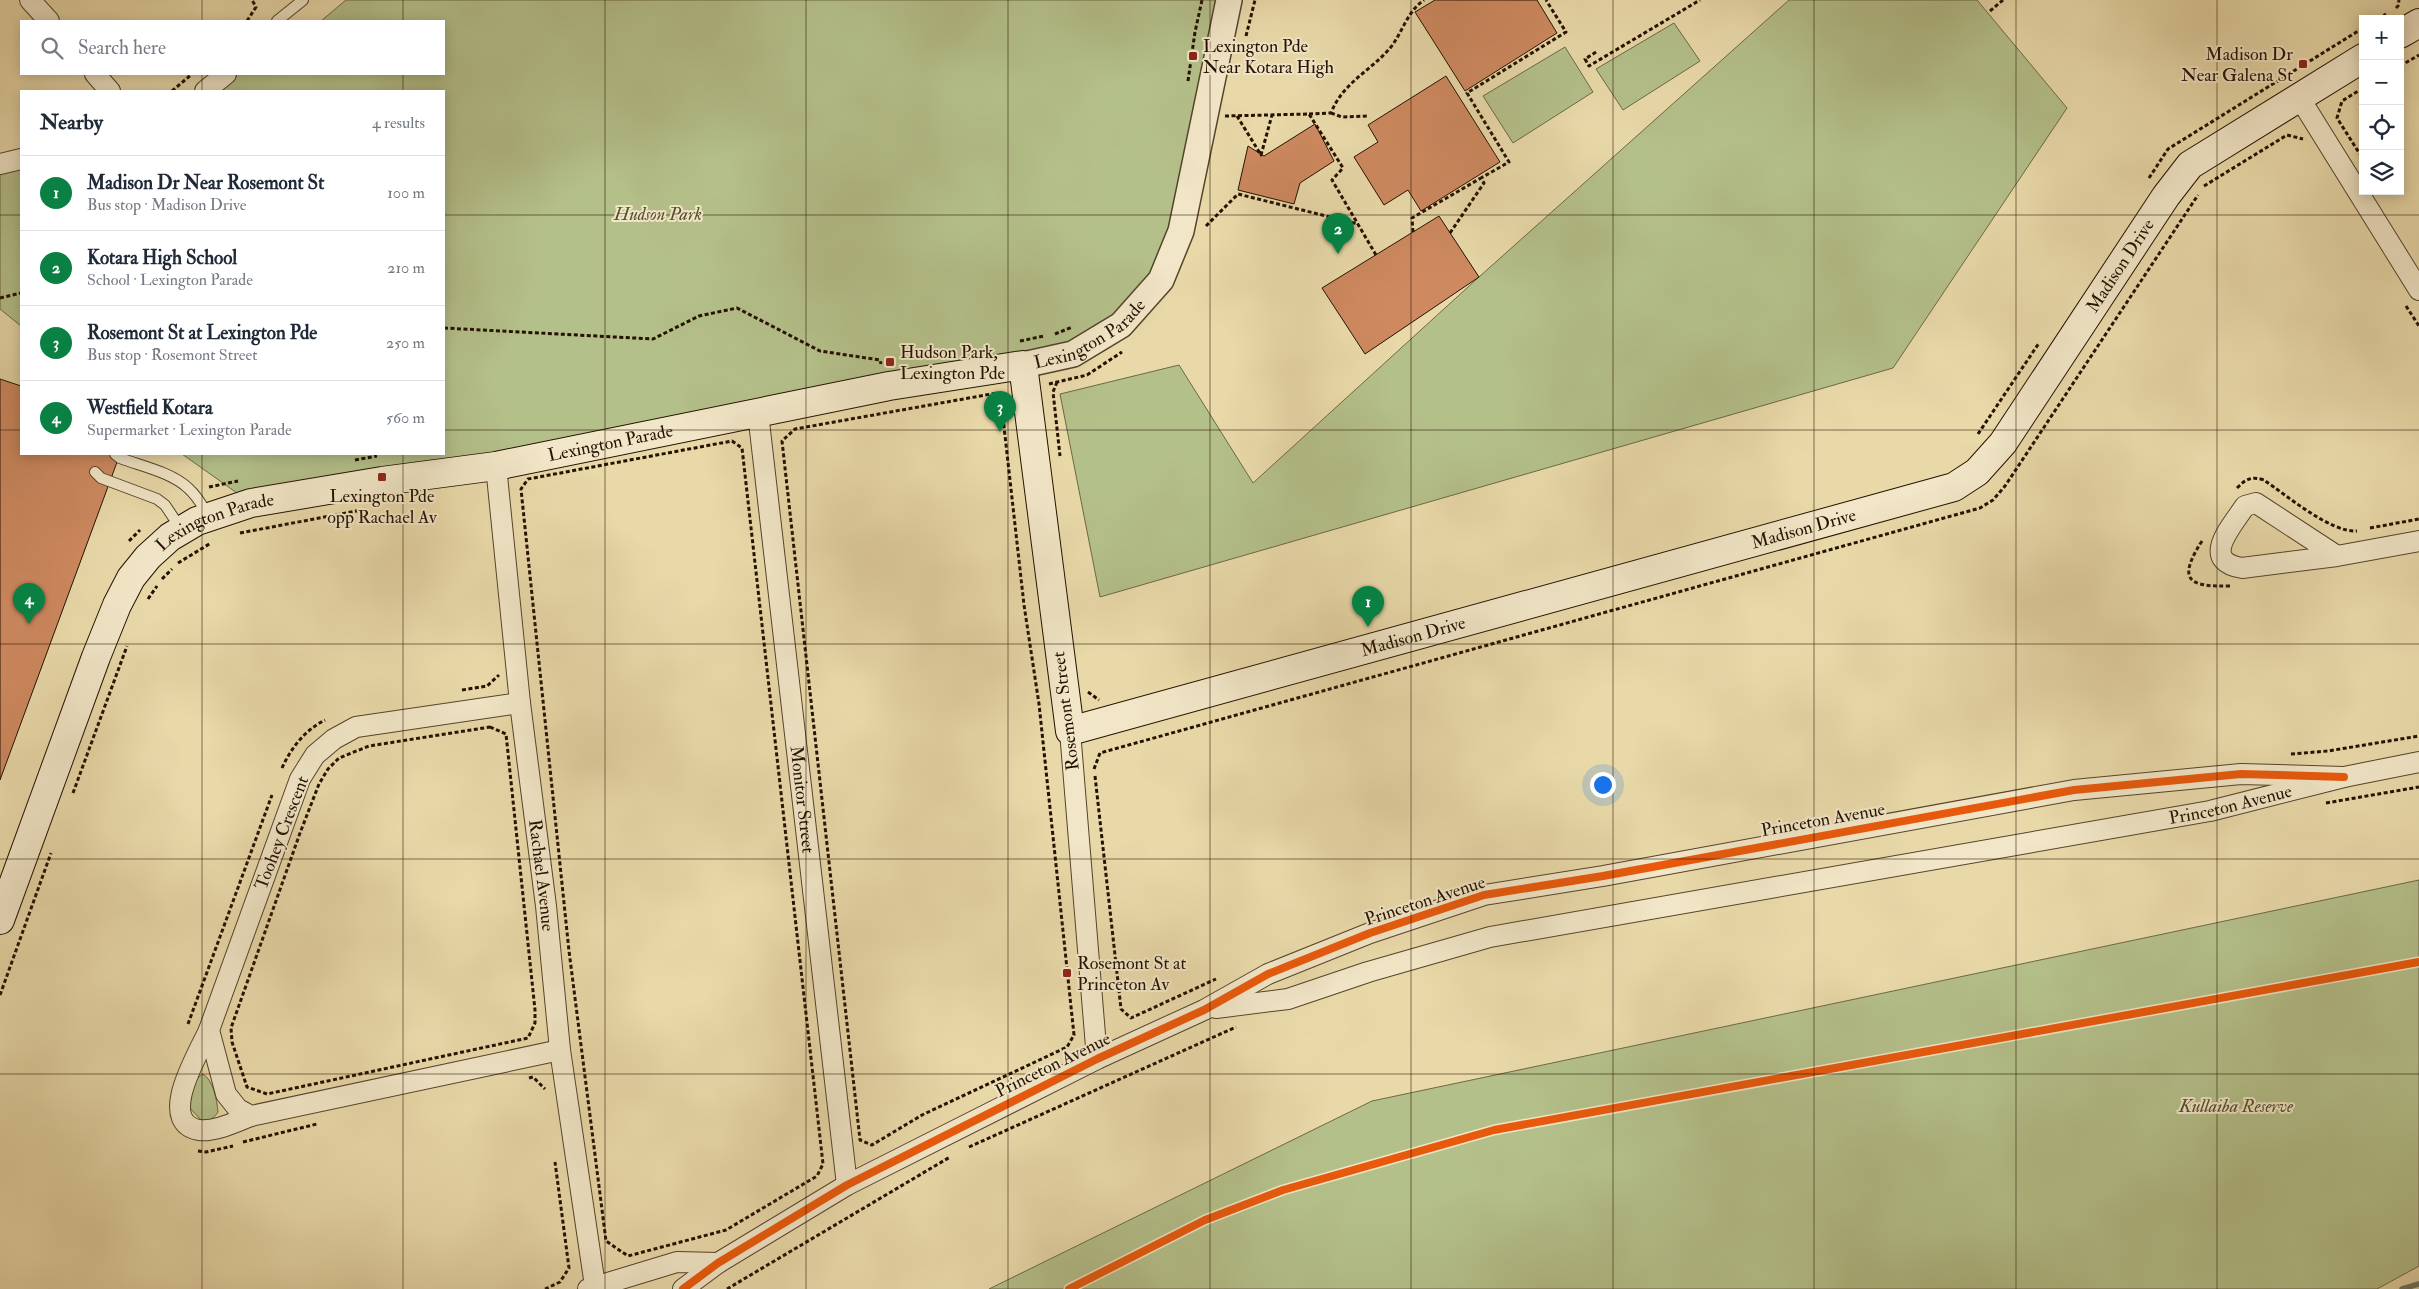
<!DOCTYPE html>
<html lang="en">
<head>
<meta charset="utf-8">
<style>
	:root { --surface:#fff; --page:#f2f2f3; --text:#1f2937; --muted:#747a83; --line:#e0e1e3; --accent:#0b8043 }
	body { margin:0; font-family:"IM FELL Double Pica",serif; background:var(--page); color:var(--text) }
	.controls { position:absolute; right:15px; top:15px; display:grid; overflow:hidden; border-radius:0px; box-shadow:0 2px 12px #0003 }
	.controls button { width:45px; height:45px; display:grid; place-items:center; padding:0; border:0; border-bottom:1px solid var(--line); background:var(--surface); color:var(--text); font:25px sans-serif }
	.you { position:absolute; left:1602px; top:784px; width:18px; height:18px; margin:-12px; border:4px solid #fff; border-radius:50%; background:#1a73e8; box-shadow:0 0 0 8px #1a73e833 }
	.badge { display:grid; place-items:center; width:32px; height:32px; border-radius:50%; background:var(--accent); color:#fff; font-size:16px; font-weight:700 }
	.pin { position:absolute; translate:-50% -41px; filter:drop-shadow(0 1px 2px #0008) }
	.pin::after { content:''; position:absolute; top:26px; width:18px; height:15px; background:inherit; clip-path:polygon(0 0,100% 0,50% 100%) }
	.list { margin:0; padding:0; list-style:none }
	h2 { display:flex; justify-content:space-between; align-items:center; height:65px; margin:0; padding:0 20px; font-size:21px }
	h2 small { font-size:16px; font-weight:400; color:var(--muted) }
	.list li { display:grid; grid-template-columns:32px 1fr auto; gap:15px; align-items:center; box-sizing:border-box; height:75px; padding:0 20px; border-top:1px solid var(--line) }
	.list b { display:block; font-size:19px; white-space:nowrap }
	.list p { margin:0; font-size:16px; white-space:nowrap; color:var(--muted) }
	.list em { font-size:16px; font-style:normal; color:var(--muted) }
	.icon { flex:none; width:28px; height:28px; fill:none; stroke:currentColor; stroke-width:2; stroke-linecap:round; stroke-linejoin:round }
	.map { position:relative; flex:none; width:2419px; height:1289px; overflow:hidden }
	.search { position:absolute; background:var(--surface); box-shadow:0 2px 12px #0003; left:20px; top:20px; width:425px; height:55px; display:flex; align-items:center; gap:12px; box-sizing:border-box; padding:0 18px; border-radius:0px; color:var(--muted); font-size:19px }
	.panel { position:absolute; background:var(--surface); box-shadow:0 2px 12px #0003; left:20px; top:90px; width:425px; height:365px; border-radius:0px }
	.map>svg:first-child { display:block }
	.green { fill:#b4c08a; stroke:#6c6846 }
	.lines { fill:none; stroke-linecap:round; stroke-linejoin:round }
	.stream { stroke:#6a7669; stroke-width:5.5 }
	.building { fill:#ce8960; stroke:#241101 }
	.service-casing { stroke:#55432b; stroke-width:12 }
	.minor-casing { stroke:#55432b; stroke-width:22 }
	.tertiary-casing { stroke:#55432b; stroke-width:28 }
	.secondary-casing { stroke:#241101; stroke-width:30 }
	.path { stroke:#241101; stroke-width:3; stroke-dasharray:4 2.5; stroke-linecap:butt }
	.service { stroke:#f1e6c7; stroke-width:10 }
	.minor { stroke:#f1e6c7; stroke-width:20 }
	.tertiary { stroke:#f1e6c7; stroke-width:25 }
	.secondary { stroke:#f1e6c7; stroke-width:28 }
	.cycleway-casing { stroke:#f1e6c7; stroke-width:11 }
	.cycleway { stroke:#e8590c; stroke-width:8 }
	.grid { fill:none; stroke:#241101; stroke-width:1; stroke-opacity:0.55 }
	.poi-dot { fill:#8f2418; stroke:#f1e6c7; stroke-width:2 }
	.labels { text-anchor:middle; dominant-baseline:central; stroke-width:4; stroke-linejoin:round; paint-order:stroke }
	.poi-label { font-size:18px; fill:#241101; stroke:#f1e6c7; text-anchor:start }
	.park-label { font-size:18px; font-style:italic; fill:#564e31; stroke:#f1e6c7 }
	.street-label { font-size:18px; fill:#241101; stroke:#f1e6c7 }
</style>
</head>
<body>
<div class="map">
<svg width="2419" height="1289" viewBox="0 0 2419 1289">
	<rect width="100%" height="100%" fill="#e9d9a9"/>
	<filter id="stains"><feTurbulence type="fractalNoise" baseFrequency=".004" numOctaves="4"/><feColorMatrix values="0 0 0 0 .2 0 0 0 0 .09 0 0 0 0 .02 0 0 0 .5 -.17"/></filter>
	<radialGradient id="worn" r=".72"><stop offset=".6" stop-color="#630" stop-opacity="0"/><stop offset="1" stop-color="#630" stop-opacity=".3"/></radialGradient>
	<path class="green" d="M346 0H1228L1161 280 1073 354 251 503 182 454H444V91H205L226 74H444V21H321Z
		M1789 0H1977L2067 108 1893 368 1100 597 1060 394 1179 365 1253 483 1479 277Z
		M1674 23 1700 61 1623 110 1596 69Z
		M1565 47 1593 92 1513 143 1483 96Z
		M21 159V326L0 309V164Z
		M2419 880V1266L2377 1289H989L1372 1101Z
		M203 1074C213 1080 217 1100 218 1112 213 1119 210 1121 202 1121L190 1108 192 1082Z"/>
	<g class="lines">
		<path class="stream" d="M2402 1289 2419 1284"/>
	</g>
	<path class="building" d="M1435 0H1537L1557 33 1465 91 1415 12Z
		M1446 76 1500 162 1421 211 1408 190 1384 205 1354 157 1378 142 1368 125Z
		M1315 124 1334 161 1300 183 1294 204 1238 190 1248 146 1264 156Z
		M1439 216 1479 277 1365 354 1322 288Z
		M0 379 21 386V454H120L0 780Z"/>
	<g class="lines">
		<defs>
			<path id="service" d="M277 21 303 0
				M115 454 120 458C141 466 171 472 188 488 197 496 203 506 208 517
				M95 472 101 478 157 499 165 505 181 529"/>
			<g id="minor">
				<path d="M30 0 49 21"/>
				<path d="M95 74 110 91"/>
				<path d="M205 91 226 74"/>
				<path d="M2299 97 2419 290"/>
				<path d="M0 164 21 159"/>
				<path id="s1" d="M758 413 847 1185"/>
				<path id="s2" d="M496 466 520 703 546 906 560 1050 595 1286"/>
				<path d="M2337 556 2256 503 2245 506C2232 526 2199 561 2242 568L2337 556 2419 541"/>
				<path d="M520 703 356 727 334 739 315 755 300 779 209 1030 226 1094 238 1109 251 1116 560 1050"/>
				<path d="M1070 731 1097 1059"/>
				<path id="s3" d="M1216 1008 1288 999 1368 972 1490 937 2210 811 2344 777 2419 762"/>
				<path d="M209 1030C200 1051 155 1122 199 1130 215 1132 235 1122 251 1116"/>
				<path d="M588 1289 677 1262 718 1263"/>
				<path d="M683 1289 718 1263 847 1185 1097 1059 1204 1010 1268 974 1370 933 1484 895 1603 876 2074 790 2241 774 2344 777"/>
			</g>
			<g id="tertiary">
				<path id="s4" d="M1023 365 1073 354 1121 325 1161 280 1181 231 1229 0"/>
			</g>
			<g id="secondary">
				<path d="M2400 34 2419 23"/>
				<path id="s5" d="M0 920 96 657 117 605 131 578 148 557 170 537 197 521 251 503 382 481 496 466 889 386 1023 365 1070 731 1954 487 1977 472 2003 443 2166 196 2190 165 2363 58"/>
			</g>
		</defs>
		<use href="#service" class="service-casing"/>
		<use href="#minor" class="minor-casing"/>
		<use href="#tertiary" class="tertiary-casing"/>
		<use href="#secondary" class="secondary-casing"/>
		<path class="path" d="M2396 8 2398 6 2399 0
			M1990 11 2003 0
			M2378 19 2386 14
			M247 21 256 7 252 0
			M1246 36 1255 0
			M1596 52 1585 59 1589 66 1700 0
			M2400 66 2419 55
			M1188 81 1195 32 1202 0
			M2363 88 2342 101 2337 118 2363 159
			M172 91 192 74
			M1331 113 1342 117 1367 116
			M1309 114 1331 113C1343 82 1371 71 1391 47 1403 31 1407 12 1424 0
			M1225 116 1309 114 1343 168 1332 180 1376 255
			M1237 116 1261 155 1272 115
			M2149 178 2168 149 2363 28
			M2204 186 2287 135 2303 139
			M1206 226 1238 194 1358 224
			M1413 232 1412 218 1481 178
			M1450 233 1484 183 1481 178 1509 162 1467 93 1566 32 1546 0
			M0 298 21 293
			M2406 306 2419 326
			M444 328 653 339 699 316 737 308 820 351 880 360 881 364
			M1055 334 1072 327
			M1020 341 1044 336
			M1057 382 1053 392 1060 456
			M1049 384 1087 375 1122 352
			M997 393 1001 400 1024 605 1039 704 1074 1035 1067 1047 922 1115 872 1145 860 1140 782 441 795 429Z
			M1978 434 2039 343
			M732 441 742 448 823 1164 817 1176 726 1230 628 1256 606 1241 569 951 521 489 528 479Z
			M355 460 377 456
			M209 487 238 481
			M2237 488C2246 479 2251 476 2264 480 2286 495 2331 533 2357 531
			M2370 528 2419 519
			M240 533 367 509
			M129 541 140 530
			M2202 541C2177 580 2188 587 2230 586
			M178 563 211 543
			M162 579 172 569
			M148 599 157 586
			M462 690 487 686 499 675
			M1088 692 1099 700
			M490 727 506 734 535 1010V1023L528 1038 267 1094 247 1087 232 1042 231 1028 300 833 319 784 328 769 339 758 369 746Z
			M2291 754 2328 751 2419 736
			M282 768C291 748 305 730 325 720
			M1094 769 1100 753 1980 508 1993 500 2005 486 2198 195
			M1095 776 1121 1009 1131 1018 1216 979
			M73 793 127 646
			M2326 803 2419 787
			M0 995 51 853
			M188 1024 272 795
			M529 1078 533 1077 545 1089
			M243 1142 317 1124
			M969 1147 1236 1027
			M198 1151 206 1152 233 1146
			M545 1289 560 1282 569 1268 555 1162
			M727 1289 950 1157"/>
		<use href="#service" class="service"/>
		<use href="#minor" class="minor"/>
		<use href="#tertiary" class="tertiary"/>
		<use href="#secondary" class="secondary"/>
		<defs>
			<path id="cycleway" d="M683 1289 718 1263 847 1185 1097 1059 1204 1010 1268 974 1370 933 1484 895 1603 876 2074 790 2241 774 2344 777
				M1069 1289 1205 1220 1283 1190 1494 1130 2419 962"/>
		</defs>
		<use href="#cycleway" class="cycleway-casing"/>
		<use href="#cycleway" class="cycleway"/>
	</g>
	<path class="grid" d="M202 0V21M403 0V21M605 0V1289M806 0V1289M1008 0V1289M1210 0V1289M1411 0V1289M1613 0V1289M1814 0V1289M2016 0V1289M2217 0V1289M202 74V91M403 74V91M0 215H21M444 215H2419M0 430H21M444 430H2419M202 454V1289M403 454V1289M0 644H2419M0 859H2419M0 1074H2419"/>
	<g class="poi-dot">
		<rect x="1188" y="51" width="10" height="10" rx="2.5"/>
		<rect x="2298" y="59" width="10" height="10" rx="2.5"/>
		<rect x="885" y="357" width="10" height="10" rx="2.5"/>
		<rect x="377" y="472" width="10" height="10" rx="2.5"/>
		<rect x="1062" y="968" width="10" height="10" rx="2.5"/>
	</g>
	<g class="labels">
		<g class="poi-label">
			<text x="1203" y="46">Lexington Pde<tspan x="1203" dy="21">Near Kotara High</tspan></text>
			<text x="2293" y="54" text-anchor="end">Madison Dr<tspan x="2293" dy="21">Near Galena St</tspan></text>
			<text x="900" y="352">Hudson Park,<tspan x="900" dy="21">Lexington Pde</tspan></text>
			<text x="382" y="496" text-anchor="middle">Lexington Pde<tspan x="382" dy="21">opp Rachael Av</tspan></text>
			<text x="1077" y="963">Rosemont St at<tspan x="1077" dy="21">Princeton Av</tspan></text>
		</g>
		<g class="park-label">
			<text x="658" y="214">Hudson Park</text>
			<text x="2236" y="1106">Kullaiba Reserve</text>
		</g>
		<g class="street-label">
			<text stroke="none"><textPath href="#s5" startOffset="2861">Madison Drive</textPath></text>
			<text stroke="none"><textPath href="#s4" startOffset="75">Lexington Parade</textPath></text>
			<text stroke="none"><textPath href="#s5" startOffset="876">Lexington Parade</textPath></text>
			<text stroke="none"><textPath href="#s5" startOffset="471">Lexington Parade</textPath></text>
			<text stroke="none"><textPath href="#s5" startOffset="2426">Madison Drive</textPath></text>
			<text stroke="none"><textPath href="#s5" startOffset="2021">Madison Drive</textPath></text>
			<text transform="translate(1066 711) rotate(-97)">Rosemont Street</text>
			<text stroke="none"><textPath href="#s1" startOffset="389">Monitor Street</textPath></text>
			<text stroke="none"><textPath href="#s3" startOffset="1036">Princeton Avenue</textPath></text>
			<text transform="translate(1823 820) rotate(-10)">Princeton Avenue</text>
			<text transform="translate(282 833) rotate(-69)">Toohey Crescent</text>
			<text stroke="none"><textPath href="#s2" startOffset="412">Rachael Avenue</textPath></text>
			<text transform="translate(1425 901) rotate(-18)">Princeton Avenue</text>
			<text transform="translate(1053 1065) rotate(-26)">Princeton Avenue</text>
		</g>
	</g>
	<rect width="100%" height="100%" filter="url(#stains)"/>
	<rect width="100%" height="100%" fill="url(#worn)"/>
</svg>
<div class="controls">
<button>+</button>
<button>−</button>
<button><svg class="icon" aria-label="locate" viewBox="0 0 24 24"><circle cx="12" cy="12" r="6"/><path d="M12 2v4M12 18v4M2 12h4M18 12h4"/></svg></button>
<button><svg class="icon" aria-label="layers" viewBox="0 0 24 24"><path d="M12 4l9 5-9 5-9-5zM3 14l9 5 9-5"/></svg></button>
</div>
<div class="you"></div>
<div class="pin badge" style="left:1368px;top:627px">1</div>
<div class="pin badge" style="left:1338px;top:254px">2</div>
<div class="pin badge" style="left:1000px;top:432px">3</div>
<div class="pin badge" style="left:29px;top:624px">4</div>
<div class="search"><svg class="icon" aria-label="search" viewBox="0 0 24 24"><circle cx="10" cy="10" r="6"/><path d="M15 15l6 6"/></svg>Search here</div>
<section class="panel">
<h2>Nearby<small>4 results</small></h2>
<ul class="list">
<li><span class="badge">1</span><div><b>Madison Dr Near Rosemont St</b><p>Bus stop · Madison Drive</p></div><em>100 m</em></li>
<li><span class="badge">2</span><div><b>Kotara High School</b><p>School · Lexington Parade</p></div><em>210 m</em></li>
<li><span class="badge">3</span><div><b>Rosemont St at Lexington Pde</b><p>Bus stop · Rosemont Street</p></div><em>250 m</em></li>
<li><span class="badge">4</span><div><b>Westfield Kotara</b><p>Supermarket · Lexington Parade</p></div><em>560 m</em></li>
</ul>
</section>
</div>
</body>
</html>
